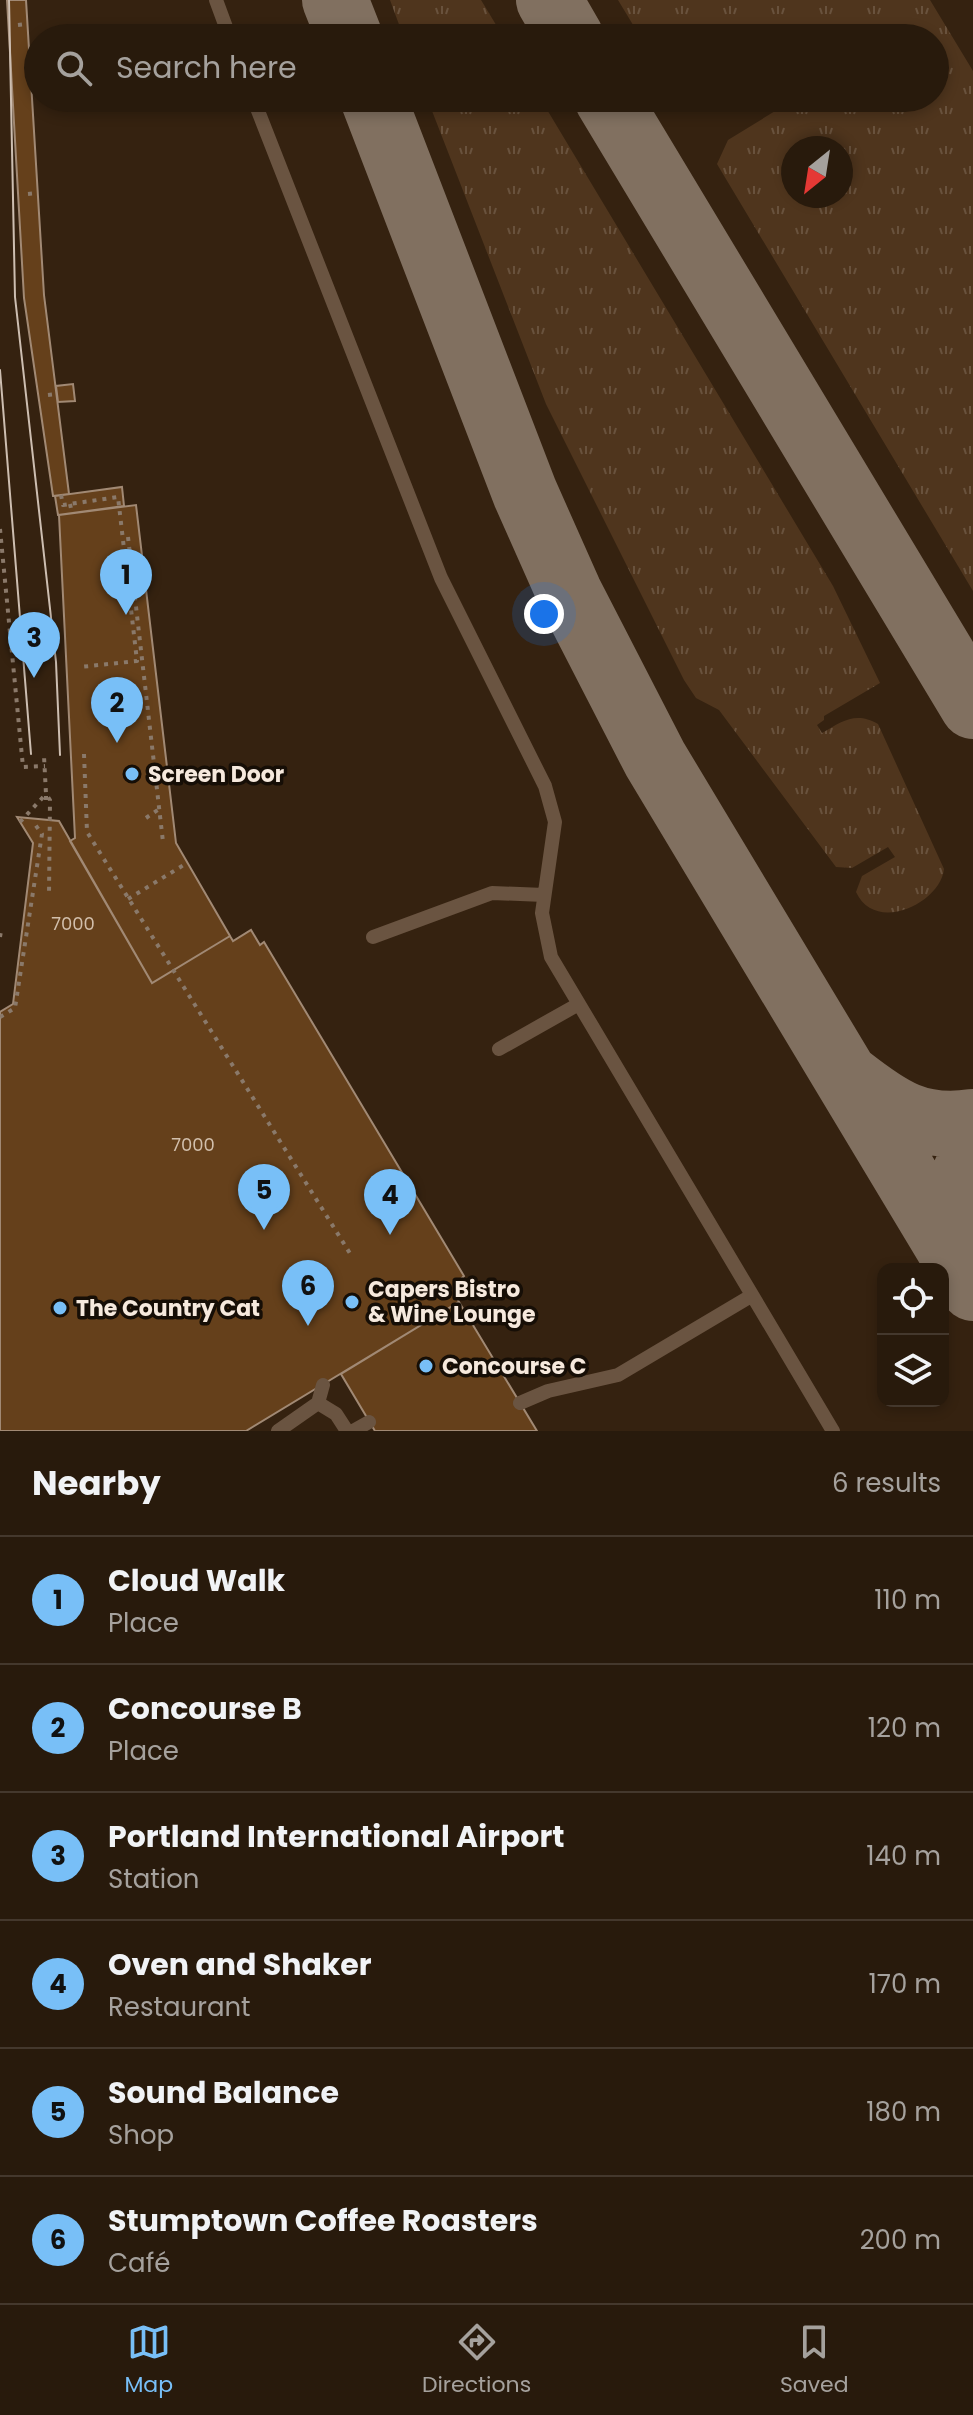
<!DOCTYPE html>
<html lang="en">
<head>
<meta charset="utf-8">
<style>
	:root { --surface:#281a0c; --page:#302315; --text:#f1f3f6; --muted:#a5a19d; --line:#44382d; --accent:#78bff7 }
	body { margin:0; font-family:Poppins,sans-serif; background:var(--page); color:var(--text) }
	.controls { position:absolute; right:24px; bottom:24px; display:grid; overflow:hidden; border-radius:16px; box-shadow:0 4px 12px #0003 }
	.controls button { width:72px; height:72px; display:grid; place-items:center; padding:0; border:0; border-bottom:2px solid var(--line); background:var(--surface); color:var(--text); font:40px sans-serif }
	.compass { position:absolute; left:781px; top:136px; width:72px; height:72px; border-radius:50%; background:var(--surface); box-shadow:0 4px 12px #0003; rotate:210deg }
	.you { position:absolute; left:544px; top:614px; width:28px; height:28px; margin:-20px; border:6px solid #fff; border-radius:50%; background:#1a73e8; box-shadow:0 0 0 12px #1a73e833 }
	.badge { display:grid; place-items:center; width:52px; height:52px; border-radius:50%; background:var(--accent); color:#111; font-size:26px; font-weight:700 }
	.pin { position:absolute; translate:-50% -66px; filter:drop-shadow(0 2px 4px #0008) }
	.pin::after { content:''; position:absolute; top:42px; width:28px; height:24px; background:inherit; clip-path:polygon(0 0,100% 0,50% 100%) }
	.list { margin:0; padding:0; list-style:none }
	h2 { display:flex; justify-content:space-between; align-items:center; height:104px; margin:0; padding:0 32px; font-size:34px }
	h2 small { font-size:26px; font-weight:400; color:var(--muted) }
	.list li { display:grid; grid-template-columns:52px 1fr auto; gap:24px; align-items:center; box-sizing:border-box; height:128px; padding:0 32px; border-top:2px solid var(--line) }
	.list b { display:block; font-size:30px; white-space:nowrap }
	.list p { margin:0; font-size:26px; white-space:nowrap; color:var(--muted) }
	.list em { font-size:26px; font-style:normal; color:var(--muted) }
	.icon { flex:none; width:44px; height:44px; fill:none; stroke:currentColor; stroke-width:2; stroke-linecap:round; stroke-linejoin:round }
	.map { position:relative; flex:none; width:973px; height:1431px; overflow:hidden }
	.search { position:absolute; background:var(--surface); box-shadow:0 4px 12px #0003; left:24px; right:24px; top:24px; height:88px; display:flex; align-items:center; gap:20px; box-sizing:border-box; padding:0 28px; border-radius:44px; color:var(--muted); font-size:30px }
	.sheet { height:872px; background:var(--surface) }
	nav { display:flex; justify-content:space-around; align-items:center; box-sizing:border-box; height:112px; border-top:2px solid var(--line); background:var(--surface); font-size:22px; color:var(--muted) }
	nav a { display:grid; justify-items:center; gap:4px }
	nav .on { color:var(--accent) }
	.map>svg:first-child { display:block }
	.grass { fill:url(#grass-tufts); fill-rule:evenodd }
	.lines { fill:none; stroke-linecap:round; stroke-linejoin:round }
	.taxiway { stroke:#817060; stroke-width:66 }
	.building { fill:#65401b; stroke:#a18974; stroke-width:2 }
	.path { stroke:#8a796a; stroke-width:4; stroke-dasharray:4 6; stroke-linecap:butt }
	.lane { stroke:#6a5441; stroke-width:14 }
	.tram { stroke:#cdbeb1; stroke-width:2 }
	.poi-dot { fill:#78bff7; stroke:#160e06; stroke-width:3 }
	.labels { text-anchor:middle; dominant-baseline:central; stroke-width:7; stroke-linejoin:round; paint-order:stroke }
	.number-label { font-size:18px; fill:#d2bfac }
	.poi-label { font-size:22px; font-weight:bold; fill:#f6e9dd; stroke:#160e06; text-anchor:start }
</style>
</head>
<body>
<div class="map">
<svg width="973" height="1431" viewBox="0 0 973 1431">
	<defs>
		<pattern id="grass-tufts" width="24" height="20" patternUnits="userSpaceOnUse" patternTransform="scale(2)"><rect width="24" height="20" fill="#4f351d"/><path d="M3 7l-1-3M5 7V3M7 7l1-3M15 17l-1-3M17 17v-4M19 17l1-3" fill="none" stroke="#69523d"/></pattern>
	</defs>
	<rect width="100%" height="100%" fill="#352210"/>
	<path class="grass" d="M390 0H481L504 38H404Z
		M618 0H930L973 71V591L717 164 728 140 785 105 782 98H935V38H641ZM841 148V196H793V148Z
		M427 98H540L833 586 880 683 824 716V720L817 725 822 733C842 721 856 711 878 724L944 869C941 902 876 935 856 892L862 876 895 857 888 847 852 868 836 867 719 710 696 698 684 680 546 404Z"/>
	<g class="lines">
		<path class="taxiway" d="M335 0 350 38
			M549 0 571 38
			M373 98 525 493 569 592 655 759 973 1288
			M607 98 973 706
			M850 1079C891 1111 919 1130 973 1122
			M966 1269C955 1228 951 1195 973 1157"/>
	</g>
	<path class="building" d="M7 0H26L44 295 69 494 53 496 24 298Z
		M73 384 75 401 58 402 56 386Z
		M122 487 124 506 58 515 55 496Z
		M136 505 176 843 230 936 152 983 70 841 75 838 59 515Z
		M17 817 59 821 152 983 230 936 233 941 251 930 260 945 264 942 464 1276 462 1278 468 1288 455 1295 459 1302 246 1431H0V1012L13 1004 33 843Z
		M459 1302 537 1431H375L341 1374Z"/>
	<g class="lines">
		<path class="path" d="M18 25 27 24
			M28 194 38 193
			M48 395 57 394
			M61 495 63 505 118 497 137 661 80 667
			M70 504 72 513
			M0 529 23 767 45 766
			M128 537 163 842
			M84 754 87 832 351 1255
			M46 800V794L50 800 49 894
			M146 818 159 809
			M20 822 46 794 44 756
			M128 899 187 863
			M0 937 1 931
			M0 1017 15 1008 42 834 34 823"/>
		<path class="lane" d="M216 0 230 38
			M253 98 441 578 545 786 555 822 542 913 551 957 833 1431
			M373 937 492 893 544 895
			M499 1049 577 1005
			M318 1403 336 1414 347 1431
			M520 1403 548 1391 618 1375 751 1296
			M278 1431 318 1403 323 1385
			M353 1431 369 1422"/>
		<path class="tram" d="M9 0 15 297 56 662 60 755
			M0 370 31 754"/>
	</g>
	<g class="poi-dot">
		<circle cx="132" cy="774" r="8"/>
		<circle cx="352" cy="1302" r="8"/>
		<circle cx="60" cy="1308" r="8"/>
		<circle cx="426" cy="1366" r="8"/>
	</g>
	<g class="labels">
		<g class="number-label">
			<text x="73" y="923">7000</text>
			<text x="193" y="1144">7000</text>
		</g>
		<g class="poi-label">
			<text x="148" y="774">Screen Door</text>
			<text x="368" y="1289">Capers Bistro<tspan x="368" dy="25">&amp; Wine Lounge</tspan></text>
			<text x="76" y="1308">The Country Cat</text>
			<text x="442" y="1366">Concourse C</text>
		</g>
	</g>
</svg>
<div class="controls">
<button><svg class="icon" aria-label="locate" viewBox="0 0 24 24"><circle cx="12" cy="12" r="6"/><path d="M12 2v4M12 18v4M2 12h4M18 12h4"/></svg></button>
<button><svg class="icon" aria-label="layers" viewBox="0 0 24 24"><path d="M12 4l9 5-9 5-9-5zM3 14l9 5 9-5"/></svg></button>
</div>
<svg class="compass" viewBox="-18 -18 36 36"><path d="M0-13l5 13h-10z" fill="#e53935"/><path d="M0 13l5-13h-10z" fill="#a5a19d"/></svg>
<div class="you"></div>
<div class="pin badge" style="left:126px;top:615px">1</div>
<div class="pin badge" style="left:117px;top:743px">2</div>
<div class="pin badge" style="left:34px;top:678px">3</div>
<div class="pin badge" style="left:390px;top:1235px">4</div>
<div class="pin badge" style="left:264px;top:1230px">5</div>
<div class="pin badge" style="left:308px;top:1326px">6</div>
<div class="search"><svg class="icon" aria-label="search" viewBox="0 0 24 24"><circle cx="10" cy="10" r="6"/><path d="M15 15l6 6"/></svg>Search here</div>
</div>
<section class="sheet">
<h2>Nearby<small>6 results</small></h2>
<ul class="list">
<li><span class="badge">1</span><div><b>Cloud Walk</b><p>Place</p></div><em>110 m</em></li>
<li><span class="badge">2</span><div><b>Concourse B</b><p>Place</p></div><em>120 m</em></li>
<li><span class="badge">3</span><div><b>Portland International Airport</b><p>Station</p></div><em>140 m</em></li>
<li><span class="badge">4</span><div><b>Oven and Shaker</b><p>Restaurant</p></div><em>170 m</em></li>
<li><span class="badge">5</span><div><b>Sound Balance</b><p>Shop</p></div><em>180 m</em></li>
<li><span class="badge">6</span><div><b>Stumptown Coffee Roasters</b><p>Café</p></div><em>200 m</em></li>
</ul>
</section>
<nav>
<a class="on"><svg class="icon" aria-label="map" viewBox="0 0 24 24"><path d="M3 6l6-2 6 2 6-2v14l-6 2-6-2-6 2zM9 4v14M15 6v14"/></svg>Map</a>
<a><svg class="icon" aria-label="directions" viewBox="0 0 24 24"><path d="M12 3l9 9-9 9-9-9zM9 14v-3h6M13 9l2 2-2 2"/></svg>Directions</a>
<a><svg class="icon" aria-label="saved" viewBox="0 0 24 24"><path d="M7 4h10v16l-5-4-5 4z"/></svg>Saved</a>
</nav>
</body>
</html>
